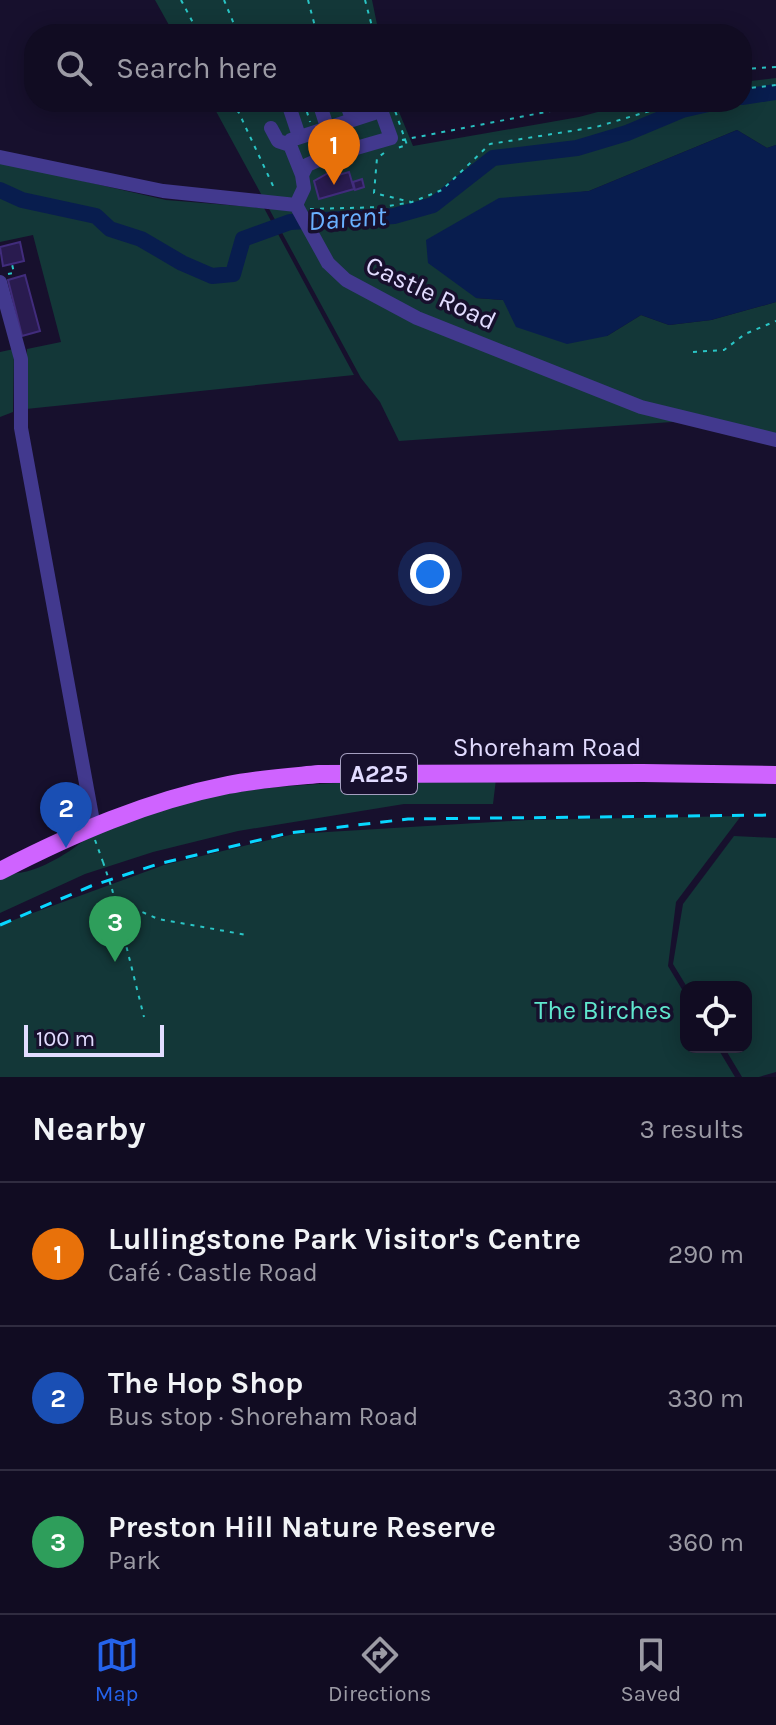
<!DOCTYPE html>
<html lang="en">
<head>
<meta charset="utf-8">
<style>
	:root { --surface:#110c22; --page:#1a152a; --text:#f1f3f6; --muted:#9c9ba5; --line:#302c40; --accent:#2563eb }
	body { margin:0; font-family:Karla,sans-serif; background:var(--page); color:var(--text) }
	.controls { position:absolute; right:24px; bottom:24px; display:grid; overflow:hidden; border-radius:16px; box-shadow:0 4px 20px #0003 }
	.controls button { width:72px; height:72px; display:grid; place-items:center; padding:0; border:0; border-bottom:2px solid var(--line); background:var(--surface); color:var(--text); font:40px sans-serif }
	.scale { position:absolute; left:24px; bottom:20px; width:140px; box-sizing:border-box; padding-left:8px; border:4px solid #e2dcff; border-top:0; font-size:22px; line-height:28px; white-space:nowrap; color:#e2dcff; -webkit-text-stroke:6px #17102d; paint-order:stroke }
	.you { position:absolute; left:430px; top:574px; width:28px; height:28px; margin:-20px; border:6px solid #fff; border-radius:50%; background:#1a73e8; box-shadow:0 0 0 12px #1a73e833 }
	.badge { display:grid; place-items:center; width:52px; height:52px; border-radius:50%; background:var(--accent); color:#fff; font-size:26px; font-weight:700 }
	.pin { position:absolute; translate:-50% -66px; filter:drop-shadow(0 2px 4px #0008) }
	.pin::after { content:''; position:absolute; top:42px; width:28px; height:24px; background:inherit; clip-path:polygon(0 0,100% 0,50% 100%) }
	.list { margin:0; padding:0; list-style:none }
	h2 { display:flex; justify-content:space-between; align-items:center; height:104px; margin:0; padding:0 32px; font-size:34px }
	h2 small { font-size:26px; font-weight:400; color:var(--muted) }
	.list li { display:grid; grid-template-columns:52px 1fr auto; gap:24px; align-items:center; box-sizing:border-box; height:144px; padding:0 32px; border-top:2px solid var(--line) }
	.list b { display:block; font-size:30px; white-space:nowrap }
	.list p { margin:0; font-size:26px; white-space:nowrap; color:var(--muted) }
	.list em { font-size:26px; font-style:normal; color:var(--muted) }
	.icon { flex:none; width:44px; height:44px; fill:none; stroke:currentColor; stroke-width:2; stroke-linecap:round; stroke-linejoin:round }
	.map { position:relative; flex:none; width:776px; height:1077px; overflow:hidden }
	.search { position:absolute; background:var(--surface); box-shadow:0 4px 20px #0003; left:24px; right:24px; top:24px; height:88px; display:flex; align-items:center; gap:20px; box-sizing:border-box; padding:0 28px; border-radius:32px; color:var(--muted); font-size:30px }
	.sheet { height:536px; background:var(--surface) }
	nav { display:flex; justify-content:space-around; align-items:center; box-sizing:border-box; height:112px; border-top:2px solid var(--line); background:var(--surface); font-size:22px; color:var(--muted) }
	nav a { display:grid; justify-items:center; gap:4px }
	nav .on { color:var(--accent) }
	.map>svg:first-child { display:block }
	.green { fill:#133738 }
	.water { fill:#081d4e }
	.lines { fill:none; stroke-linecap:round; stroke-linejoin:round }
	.river { stroke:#081d4e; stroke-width:16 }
	.building { fill:#291b4f; stroke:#412c7c; stroke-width:2 }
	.path { stroke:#2ac5c5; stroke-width:2; stroke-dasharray:4 6; stroke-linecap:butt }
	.minor { stroke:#42398e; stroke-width:14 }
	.major { stroke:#cf63ff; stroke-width:18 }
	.rail { stroke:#08d7ff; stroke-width:3; stroke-dasharray:12 10; stroke-linecap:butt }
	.path-bridge { stroke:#2ac5c5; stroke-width:2; stroke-dasharray:4 6; stroke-linecap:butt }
	.labels { text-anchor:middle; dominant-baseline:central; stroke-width:7; stroke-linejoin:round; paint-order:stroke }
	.shield { fill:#17102d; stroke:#a59fc0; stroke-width:2 }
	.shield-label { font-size:24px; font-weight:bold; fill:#e2dcff }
	.street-label { font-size:26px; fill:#e2dcff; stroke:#17102d }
	.park-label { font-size:26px; fill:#60e7ce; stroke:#17102d }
	.water-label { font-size:28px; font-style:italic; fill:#6ab1ff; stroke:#17102d }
</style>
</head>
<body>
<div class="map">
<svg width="776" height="1077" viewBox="0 0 776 1077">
	<rect width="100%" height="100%" fill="#17102d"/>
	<path class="green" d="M155 0H372L379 34H174Z
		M776 78V145L767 148 737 130 589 191 556 195 476 298 503 300 607 336 641 315 669 325 711 320 776 302V438L700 420 399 441 380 402 361 378 211 102H395L413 146 579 117 635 102H742V82Z
		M0 162 166 200 264 208 354 375 26 409 27 349 61 342 33 235 0 242Z
		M14 349 13 412 0 417V352Z
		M496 779 493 804H404L238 831 153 852 85 874 0 913V878C9 873 14 874 24 872 43 869 78 848 90 834 143 817 195 797 250 790 332 780 415 781 496 779Z
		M741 816 676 902 668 966 686 996V1047H717L735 1077H0V925L164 865 294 834 528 820Z
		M734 836 776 838V1072L759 1077H742L724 1047H746V987H687L673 964 683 904Z"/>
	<path class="water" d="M737 130 767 148 776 145V302L711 320 669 325 641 315 607 336 567 344 516 327 503 300 476 298 428 263 426 240 499 198 589 191Z"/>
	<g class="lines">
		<path class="river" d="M742 97 776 92
			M0 190 22 200 96 216 110 229 141 239 182 263 212 276 233 274 243 239 290 222 394 216 433 205 493 158 577 148 627 133 682 110 717 102"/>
	</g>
	<path class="building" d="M330 172 331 177 349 172 354 189 319 199 314 181Z
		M362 179 364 187 355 190 353 182Z
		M20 242 24 261 3 266 0 247Z
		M25 275 40 331 22 336 8 280Z"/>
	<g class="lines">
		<path class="path" d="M181 0 199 34
			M224 0 238 34
			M308 0 317 34
			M365 0 374 34
			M742 69 776 67
			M742 89 776 85
			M231 102 239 113 275 190
			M304 102 310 122
			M392 102 407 145 397 148
			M402 140 597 102
			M384 153 377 158 374 193 411 202
			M310 209 383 207 412 202 442 190 490 144 596 127 680 102
			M8 274 14 273 12 264
			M693 352 724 350 745 334 776 321
			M95 840 103 862
			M112 889 144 1017
			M115 900 158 919 247 935"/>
		<path class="minor" d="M319 102 327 127
			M346 102 352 119
			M290 109 299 136
			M271 128 278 141 290 145
			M0 157 163 191 296 205 328 263 346 280 417 318 641 407 776 440
			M302 175 290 145 291 140 380 111
			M296 205 304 188 302 175 307 165 325 157 391 138 378 102
			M0 282 21 359V428L94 827"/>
		<path class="major" d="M0 871C72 834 147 801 228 785 258 779 288 777 319 774L643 773 776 775"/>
		<path class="rail" d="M0 925 91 886 158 864 289 833 408 819 776 815"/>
		<path class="path-bridge" d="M103 862 112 889"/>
	</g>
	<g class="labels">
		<rect class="shield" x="341" y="754" width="76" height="40" rx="6"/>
		<g class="shield-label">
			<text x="379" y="774">A225</text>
		</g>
		<g class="street-label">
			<text transform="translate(431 293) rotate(25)">Castle Road</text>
			<text x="547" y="747">Shoreham Road</text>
		</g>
		<g class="park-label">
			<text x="603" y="1010">The Birches</text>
		</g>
		<g class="water-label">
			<text transform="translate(347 218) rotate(-4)">Darent</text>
		</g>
	</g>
</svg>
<div class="controls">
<button><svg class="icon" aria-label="locate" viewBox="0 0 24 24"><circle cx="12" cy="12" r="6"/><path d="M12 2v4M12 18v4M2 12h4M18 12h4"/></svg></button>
</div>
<div class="scale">100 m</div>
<div class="you"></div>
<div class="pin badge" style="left:334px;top:185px;background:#e8710a">1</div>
<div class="pin badge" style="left:66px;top:848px;background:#1a4fb4">2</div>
<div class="pin badge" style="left:115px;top:962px;background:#2e9e5b">3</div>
<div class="search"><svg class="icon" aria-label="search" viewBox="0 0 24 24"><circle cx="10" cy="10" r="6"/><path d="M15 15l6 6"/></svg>Search here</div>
</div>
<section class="sheet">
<h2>Nearby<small>3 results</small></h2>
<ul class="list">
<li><span class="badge" style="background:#e8710a">1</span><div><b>Lullingstone Park Visitor's Centre</b><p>Café · Castle Road</p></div><em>290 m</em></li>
<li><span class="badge" style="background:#1a4fb4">2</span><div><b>The Hop Shop</b><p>Bus stop · Shoreham Road</p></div><em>330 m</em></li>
<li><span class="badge" style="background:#2e9e5b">3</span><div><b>Preston Hill Nature Reserve</b><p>Park</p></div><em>360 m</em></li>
</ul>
</section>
<nav>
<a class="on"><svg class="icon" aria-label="map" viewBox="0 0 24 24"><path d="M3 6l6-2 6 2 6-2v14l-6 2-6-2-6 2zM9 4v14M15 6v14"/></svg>Map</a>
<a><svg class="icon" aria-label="directions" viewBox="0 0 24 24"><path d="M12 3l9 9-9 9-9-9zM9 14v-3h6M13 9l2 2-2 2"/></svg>Directions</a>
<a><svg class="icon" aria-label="saved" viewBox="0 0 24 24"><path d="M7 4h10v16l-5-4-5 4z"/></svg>Saved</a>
</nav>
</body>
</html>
